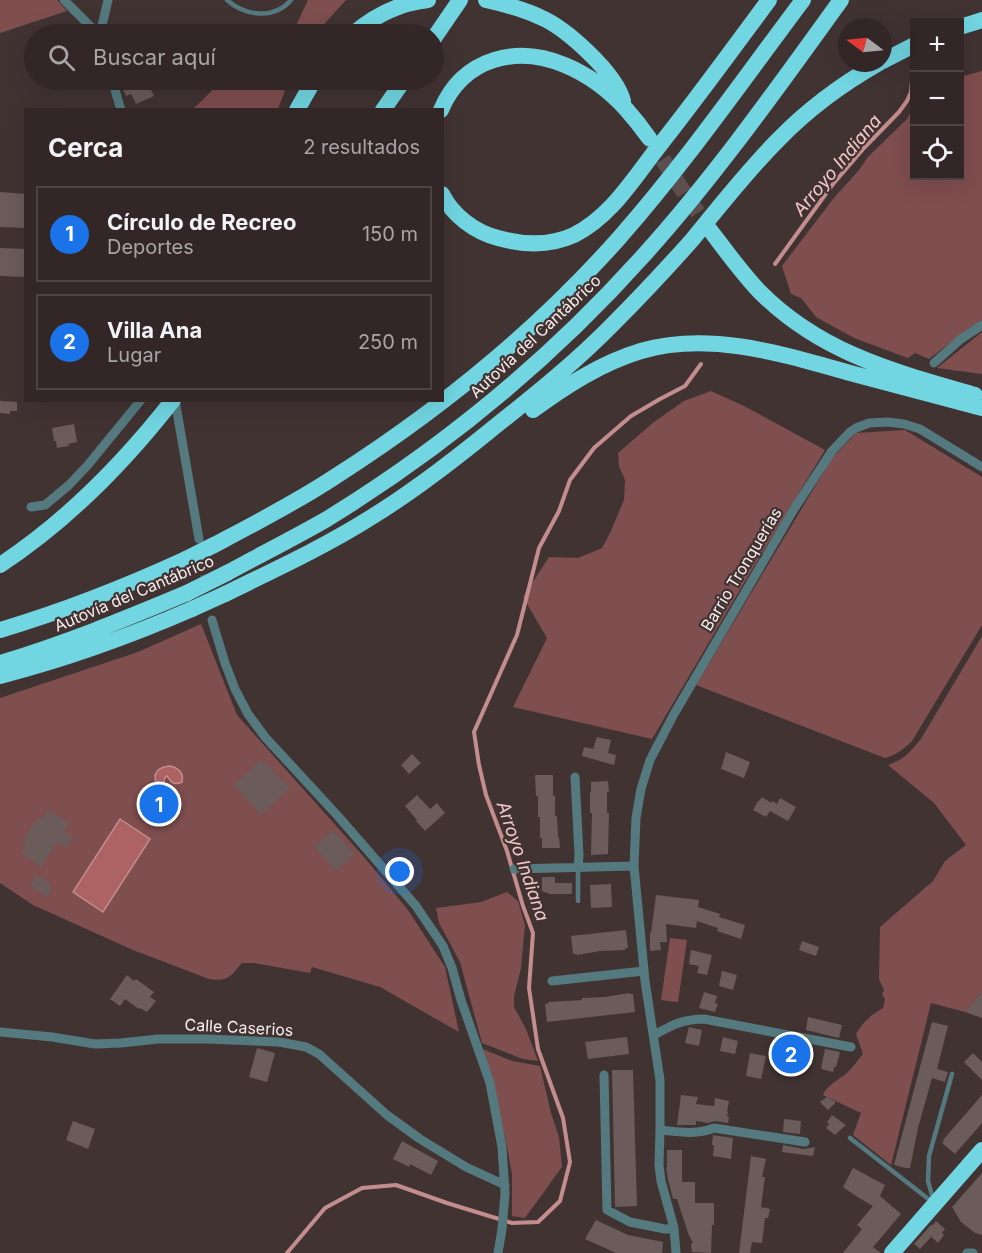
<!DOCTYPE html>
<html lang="es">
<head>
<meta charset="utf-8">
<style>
	:root { --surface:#322626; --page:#3d3232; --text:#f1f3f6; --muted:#a8a5a7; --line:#4d4343; --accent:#1a73e8 }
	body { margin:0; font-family:Inter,sans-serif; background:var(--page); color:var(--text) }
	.controls { position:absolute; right:18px; top:18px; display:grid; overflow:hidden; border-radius:0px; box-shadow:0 6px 24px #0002 }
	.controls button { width:54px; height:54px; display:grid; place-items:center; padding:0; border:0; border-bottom:2px solid var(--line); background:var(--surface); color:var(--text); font:30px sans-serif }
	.compass { position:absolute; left:838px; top:18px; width:54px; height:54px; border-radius:50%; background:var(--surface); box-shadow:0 6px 24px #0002; rotate:286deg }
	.you { position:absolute; left:400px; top:872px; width:21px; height:21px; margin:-15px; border:4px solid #fff; border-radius:50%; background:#1a73e8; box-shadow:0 0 0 9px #1a73e833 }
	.badge { display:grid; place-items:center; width:39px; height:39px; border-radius:50%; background:var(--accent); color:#fff; font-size:20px; font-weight:700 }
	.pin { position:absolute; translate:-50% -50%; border:3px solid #fff; box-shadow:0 2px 6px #0006 }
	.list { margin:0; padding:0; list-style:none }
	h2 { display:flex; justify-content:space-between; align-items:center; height:78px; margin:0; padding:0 24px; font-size:26px }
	h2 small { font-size:20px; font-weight:400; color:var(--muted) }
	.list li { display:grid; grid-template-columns:39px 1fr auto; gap:18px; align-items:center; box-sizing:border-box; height:96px; margin:0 12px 12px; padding:0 12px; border:2px solid var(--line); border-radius:0px }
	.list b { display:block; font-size:22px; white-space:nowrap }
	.list p { margin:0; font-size:20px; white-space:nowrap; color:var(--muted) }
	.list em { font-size:20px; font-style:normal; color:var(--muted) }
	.icon { flex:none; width:33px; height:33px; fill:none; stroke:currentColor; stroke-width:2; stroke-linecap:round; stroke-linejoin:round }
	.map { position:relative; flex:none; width:982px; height:1253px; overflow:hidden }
	.search { position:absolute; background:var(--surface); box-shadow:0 6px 24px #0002; left:24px; top:24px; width:420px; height:66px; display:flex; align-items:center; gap:15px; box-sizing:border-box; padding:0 21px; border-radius:33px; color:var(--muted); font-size:22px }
	.panel { position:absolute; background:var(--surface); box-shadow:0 6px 24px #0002; left:24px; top:108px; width:420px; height:294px; border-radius:0px }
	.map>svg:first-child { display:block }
	.green { fill:#7f4e4f }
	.water { fill:#ad6364; stroke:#c48d8d; stroke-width:1.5 }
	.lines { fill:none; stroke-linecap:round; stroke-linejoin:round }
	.stream { stroke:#c48d8d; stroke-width:4 }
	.building { fill:#6b5b5a }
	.street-tunnel { stroke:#5d4f4f; stroke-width:9; stroke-dasharray:9 4.5; stroke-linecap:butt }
	.highway-tunnel { stroke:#5d4f4f; stroke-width:16; stroke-dasharray:16 8; stroke-linecap:butt }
	.lane { stroke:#547a7f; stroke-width:4.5 }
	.street { stroke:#547a7f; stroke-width:9 }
	.highway { stroke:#71d6e2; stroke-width:16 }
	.highway-bridge { stroke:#71d6e2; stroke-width:16 }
	.labels { text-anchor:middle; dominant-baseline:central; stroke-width:4.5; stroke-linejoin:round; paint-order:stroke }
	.street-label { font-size:16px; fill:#f8eeee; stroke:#423333 }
	.water-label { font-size:18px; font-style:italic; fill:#f5c9c8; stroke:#423333 }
</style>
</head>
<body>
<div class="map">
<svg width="982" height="1253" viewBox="0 0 982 1253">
	<rect width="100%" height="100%" fill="#423333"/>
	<path class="green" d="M0 0H57L67 11 0 33Z
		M308 0H346L315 34H292Z
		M982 71V320L967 330 929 359 915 353 908 358 854 338 816 317 801 298 791 294 782 266 833 199 859 170 868 157 907 119 914 106V176H960V77Z
		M223 80H289L278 109H193Z
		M982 332V374L937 368Z
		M711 391 744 406 825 450 744 583 652 739 513 707 547 638 523 597 549 557 578 558 602 548 610 533 624 500 625 480 619 466 618 453 654 422 684 401Z
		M905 430 982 477V625L912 741C904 749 896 755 885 758L696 685 832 458 856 433Z
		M201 624 237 715 364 857 408 910 445 967 459 1032 380 987 312 967 310 973 254 963H242C230 977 228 982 209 979L133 950 33 905 0 883V698L138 652Z
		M982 636V991L965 1012 931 1003 891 1165 853 1135 861 1113 823 1095C828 1083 842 1079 850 1070 855 1065 858 1059 863 1054L856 1034C863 1022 871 1015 883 1008L885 999 882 994 884 990 879 979 880 927 933 881 945 861 966 845 934 803 888 765C905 759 910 752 921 739Z
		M507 892 518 901 525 925 521 968 514 996V1007L526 1029 538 1061 523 1059 482 1043 460 962 439 923 436 908 481 902Z
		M670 938 687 940 678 1002 661 1000Z
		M483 1049 512 1061 540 1066 551 1113 559 1137 562 1167 525 1218 512 1216V1173L505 1137Z"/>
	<path class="water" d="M170 766C178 768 184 773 182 782 174 786 171 782 167 776L165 777 164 781 162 783 156 782C152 771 161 767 170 766Z
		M120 819 150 839 103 912 73 892Z"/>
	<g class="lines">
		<path class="stream" d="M775 264 833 184 864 148 899 112 907 101 911 92 912 80
			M287 1253 325 1208 362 1188 396 1185 447 1203 512 1223 538 1222 560 1201 570 1162 563 1118 538 1049 529 988 533 933 523 906 507 851 486 795 479 765 474 732 517 635 539 548 559 511 570 480 594 448 631 416 660 399 685 386 701 364"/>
	</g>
	<path class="building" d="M139 80H146L154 96 136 104 131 94 126 96 122 87Z
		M0 192 26 194V228L0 227Z
		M0 248 26 249V277L0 276Z
		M0 401 17 402V411H10V414L0 413Z
		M74 424 77 442 68 444 69 446 57 448 56 441H54L52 428Z
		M597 737 611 740 608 753 616 755 614 765 582 756 584 747 593 749Z
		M726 752 750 762 744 778 721 769Z
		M412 754 421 763 409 774 401 765Z
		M262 759 290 788 261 815 234 785Z
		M535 775H553V796L555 795V816H557L558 837H559L560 848H542V838H540V817H538V796H536Z
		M608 781 609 792H607V813H609L608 854 591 855 592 813H590V792H591V782Z
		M417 795 430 809 437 803 445 813 425 831 416 821 417 820 405 806Z
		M762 797 771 803 772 801 777 804 780 798 796 807 788 821 770 811 766 817 753 810 758 801H759Z
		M49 810 69 824 64 832 73 837 66 848 57 842 41 867 21 853 26 845 22 842 38 817 42 819Z
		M333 830 355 854 336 871 314 847Z
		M36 876 46 880 50 885 52 889 47 897 30 885Z
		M542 877H555V883H572V894H550L542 891Z
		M611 884 612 907 591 908 590 885Z
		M656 895 699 900 698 907 720 914 719 917 745 925 741 939 717 931 718 928 697 921 696 928 666 924 667 942H660L661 950 650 951V933H651Z
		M626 930 628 948H625V950L600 951 577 955V954H573L571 936Z
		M802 941 819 947 816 956 799 950Z
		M691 950 712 955 707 975 697 973 699 966 689 964Z
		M722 971 737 975 733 990 719 986Z
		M127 975 134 981 136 979 154 992 150 997 156 1001 147 1012 140 1008 139 1009 125 999 120 1006 110 999Z
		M982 991V1018L965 1012Z
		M704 992 717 996 715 1003 718 1004 715 1012 699 1008Z
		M629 993V994H633L635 1012 547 1022 545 1004H548V1002L582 1000V998L605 997Z
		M808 1017 842 1025 839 1038 806 1030Z
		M932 1022 948 1026 937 1069 948 1072 945 1082 932 1078 918 1128 910 1168H906L894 1165Z
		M244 1025 264 1026 263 1035 244 1034Z
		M689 1027 702 1030 699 1046 685 1043Z
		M627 1037 629 1054 588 1059 585 1042Z
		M723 1037 738 1041 735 1054 720 1051Z
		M782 1045 803 1049 800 1063 779 1058Z
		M257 1048 275 1053 267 1082 249 1077Z
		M825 1049 840 1052 836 1067H834L833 1072 821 1069Z
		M750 1053 766 1056 761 1079 746 1076Z
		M973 1053 982 1062V1080L964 1062Z
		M612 1070H633L637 1206 615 1207Z
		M681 1095 698 1097 696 1104 714 1106 715 1098 729 1101 727 1112H728L727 1116 729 1117 728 1123 715 1121 708 1123 696 1121V1125H677Z
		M982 1095V1123L955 1154 942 1143 944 1141 943 1140Z
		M827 1097 836 1102 828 1110 820 1102Z
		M832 1115 846 1125 835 1135 826 1128 829 1124 827 1122Z
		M784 1119 801 1121 800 1134 783 1132Z
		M73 1121 95 1129 88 1149 66 1140Z
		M713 1135 733 1138 731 1159 713 1156 714 1145H712Z
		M402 1141 438 1161 431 1175 410 1164 409 1167 393 1159Z
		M783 1145 804 1149 815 1147 813 1156 782 1152Z
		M667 1150H682V1182H695V1203H714V1225H712L711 1253 692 1252 691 1244 693 1243 688 1233 677 1199H673L668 1180 666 1167H667Z
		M751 1156 766 1159 762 1177H765L761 1207 770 1209 768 1218H765L762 1243 752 1242 750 1253H739Z
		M853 1168 885 1185 880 1196 901 1214 873 1247 881 1253H843L862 1229 857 1225 873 1206 856 1196 843 1187Z
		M982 1173V1235L975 1233 961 1222 952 1207Z
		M596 1220 628 1235 663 1242 662 1253H616L594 1243 585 1239Z
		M936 1221 945 1229 942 1233 944 1235 938 1243 927 1233 931 1237 920 1249 914 1244 931 1225H933Z"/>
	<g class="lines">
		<path class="street-tunnel" d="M200 548 206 585"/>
		<path class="highway-tunnel" d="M650 139 679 185 710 230"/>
		<path class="lane" d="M227 0C245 16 274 20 291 0
			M578 901V867
			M850 1138 931 1201
			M933 1199 928 1181 929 1156 952 1074"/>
		<path class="street" d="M64 0 98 34
			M100 34 108 0
			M112 80 121 110
			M934 363 961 339 982 325
			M175 400 199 539
			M31 507 45 505 69 485 87 466 141 400
			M212 620 225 663 235 689 248 714 265 737 337 815 416 906 443 946 452 968 461 1000 490 1083 502 1147 505 1194 502 1229 498 1253
			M575 777 579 855 578 867
			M514 869 634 866
			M552 981 644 971
			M0 1032 52 1037 95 1044 121 1043 158 1039H206L279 1042 306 1047 319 1054 387 1115 420 1139 466 1167 505 1185
			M654 1035C672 1025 683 1019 704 1019L851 1047
			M604 1075 607 1210 630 1222 665 1229 674 1228
			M660 1130C679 1132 697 1135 714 1128L805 1142
			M676 1253 674 1228 661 1181 659 1165 660 1130V1080L645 981 634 866 636 818 641 789 650 760 674 714 794 509 832 451 850 432 856 428 869 423 888 422 904 424 920 429 982 467
			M967 1253H973"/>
		<path class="highway" d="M486 0C504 4 523 9 540 17 566 28 616 73 623 101
			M960 27 982 20
			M353 34C374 16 400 3 428 0
			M434 38 460 0
			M883 61 914 45
			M297 110 314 80
			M383 110 404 80
			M441 110C451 86 469 68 494 60 542 45 593 73 626 109 634 118 642 128 649 138
			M442 194C453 216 475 232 498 238 523 245 550 246 574 235 610 217 632 181 656 150 695 101 732 50 769 0
			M710 230C726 251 741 272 759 291 820 353 895 372 975 395
			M533 410C566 386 601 363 641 351 711 331 782 354 850 373 894 385 938 396 982 408
			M214 545C254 524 295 503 333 478 438 411 537 331 620 237 686 162 743 80 803 0
			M0 565C67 521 123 464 173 400
			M227 573C260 555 294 538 327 519 444 447 552 358 644 255 716 175 778 87 841 0
			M225 594C274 570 324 547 370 518 411 493 450 463 487 433 531 398 575 363 614 323 641 296 667 268 692 240 720 206 747 171 778 140 807 110 842 84 879 63
			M0 630C64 611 125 587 186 559
			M0 663C64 644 125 619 187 593
			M0 676C66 659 130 636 192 609
			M892 1253 982 1150"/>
		<path class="highway-bridge" d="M186 559 214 545
			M187 593 227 573
			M192 609 225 594"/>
	</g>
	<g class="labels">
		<g class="street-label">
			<text transform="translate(535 336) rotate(-43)">Autovía del Cantábrico</text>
			<text transform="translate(741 569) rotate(-59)">Barrio Tronquerías</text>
			<text transform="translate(134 593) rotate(-23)">Autovía del Cantábrico</text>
			<text transform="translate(239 1027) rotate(3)">Calle Caserios</text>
		</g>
		<g class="water-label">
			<text transform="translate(837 165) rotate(-50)">Arroyo Indiana</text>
			<text transform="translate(523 861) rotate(71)">Arroyo Indiana</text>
		</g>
	</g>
</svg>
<div class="controls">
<button>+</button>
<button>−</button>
<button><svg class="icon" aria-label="locate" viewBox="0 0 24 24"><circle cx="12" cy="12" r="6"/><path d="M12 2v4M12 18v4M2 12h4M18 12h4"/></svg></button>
</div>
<svg class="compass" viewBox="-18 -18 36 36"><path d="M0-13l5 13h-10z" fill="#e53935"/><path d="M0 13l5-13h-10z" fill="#a8a5a7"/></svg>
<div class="you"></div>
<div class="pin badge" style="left:159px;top:804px">1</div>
<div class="pin badge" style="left:791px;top:1054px">2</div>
<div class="search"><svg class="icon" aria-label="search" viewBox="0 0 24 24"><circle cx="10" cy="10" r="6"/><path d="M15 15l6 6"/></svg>Buscar aquí</div>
<section class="panel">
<h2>Cerca<small>2 resultados</small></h2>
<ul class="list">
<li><span class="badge">1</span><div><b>Círculo de Recreo</b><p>Deportes</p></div><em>150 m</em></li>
<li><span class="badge">2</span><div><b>Villa Ana</b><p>Lugar</p></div><em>250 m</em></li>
</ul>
</section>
</div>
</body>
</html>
